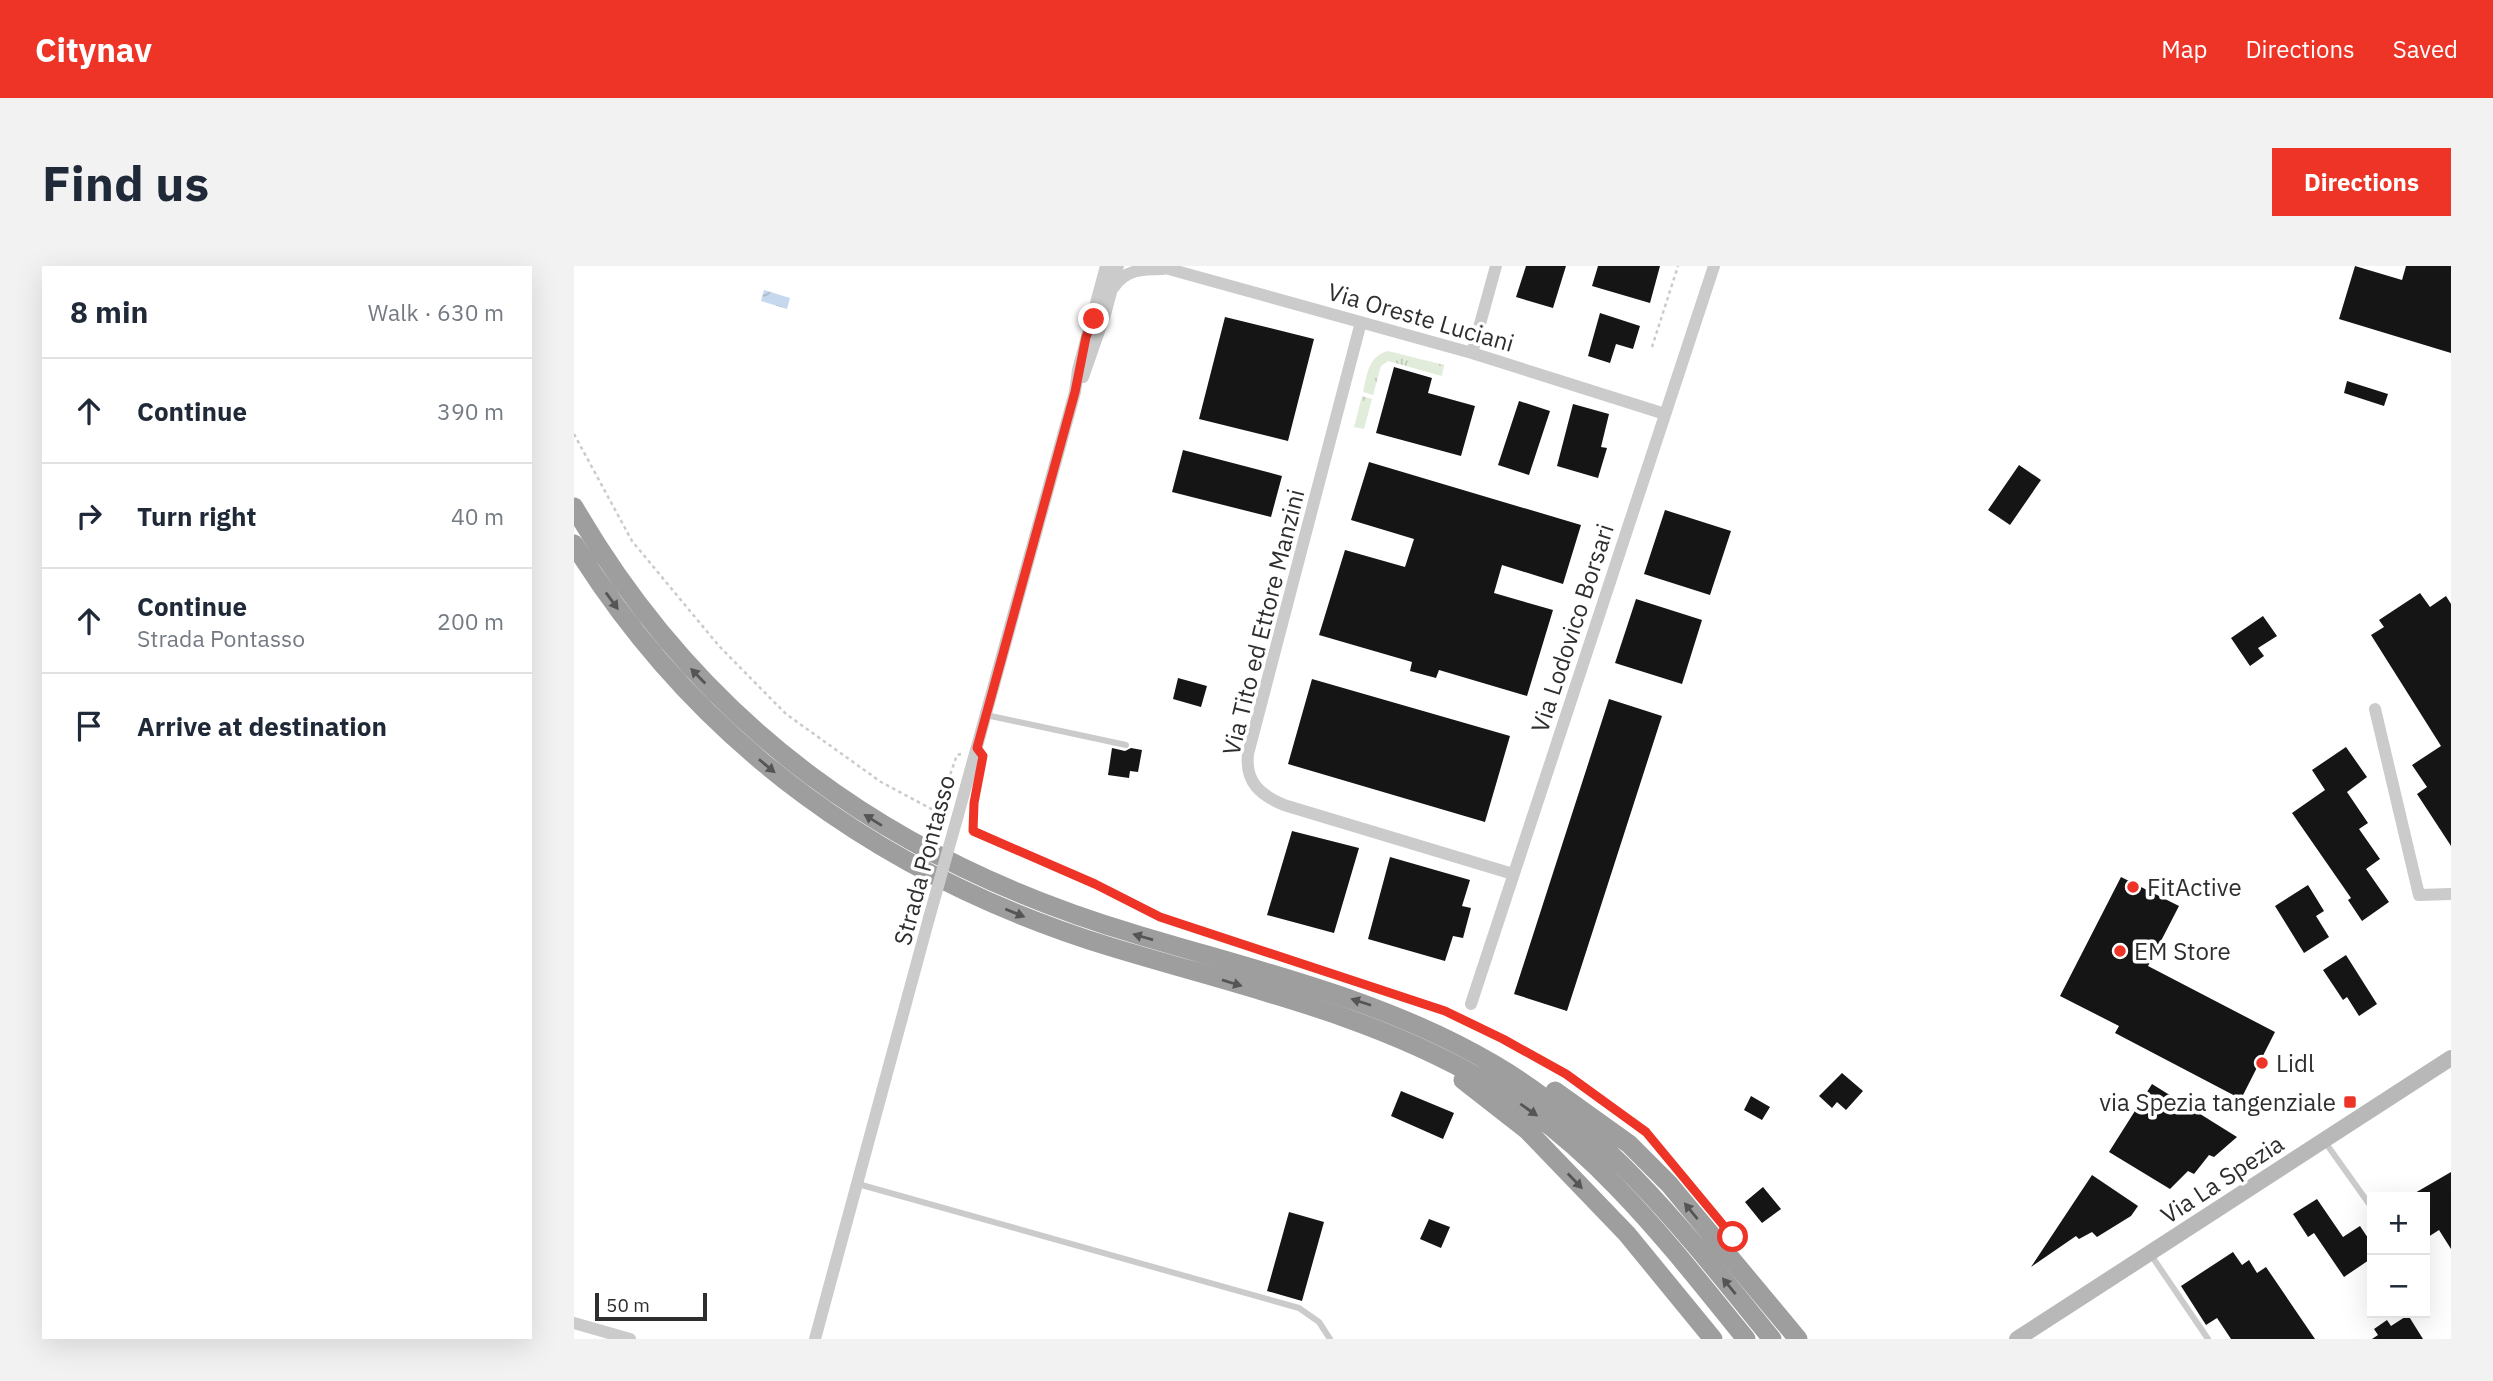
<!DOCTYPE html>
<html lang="en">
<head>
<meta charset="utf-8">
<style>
	:root { --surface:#fff; --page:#f2f2f3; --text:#1f2937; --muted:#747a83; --line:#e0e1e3; --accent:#ed3427 }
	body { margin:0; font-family:"IBM Plex Sans",sans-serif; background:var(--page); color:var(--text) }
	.controls { position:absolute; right:21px; bottom:21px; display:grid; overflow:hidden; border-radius:0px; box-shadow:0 7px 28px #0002 }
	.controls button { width:63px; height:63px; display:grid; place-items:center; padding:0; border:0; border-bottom:2px solid var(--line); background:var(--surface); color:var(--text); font:35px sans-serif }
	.scale { position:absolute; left:21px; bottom:18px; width:112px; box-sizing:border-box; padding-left:7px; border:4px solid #2e2e2e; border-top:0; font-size:19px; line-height:24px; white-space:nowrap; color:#2e2e2e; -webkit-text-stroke:5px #fff; paint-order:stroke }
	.stop { position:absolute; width:21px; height:21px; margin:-16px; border:5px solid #ed3427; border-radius:50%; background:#fff }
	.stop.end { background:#ed3427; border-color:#fff; box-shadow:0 2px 7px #0008 }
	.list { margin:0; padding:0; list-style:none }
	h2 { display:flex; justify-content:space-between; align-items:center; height:91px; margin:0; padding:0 28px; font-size:30px }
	h2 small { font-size:23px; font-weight:400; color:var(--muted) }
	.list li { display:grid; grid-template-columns:46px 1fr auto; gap:21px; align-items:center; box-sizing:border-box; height:105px; padding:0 28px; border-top:2px solid var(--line) }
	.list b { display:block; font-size:26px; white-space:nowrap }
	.list p { margin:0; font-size:23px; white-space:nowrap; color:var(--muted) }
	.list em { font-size:23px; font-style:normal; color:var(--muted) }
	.icon { flex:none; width:38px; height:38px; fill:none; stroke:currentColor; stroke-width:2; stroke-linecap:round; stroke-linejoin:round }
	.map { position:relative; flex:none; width:1877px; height:1073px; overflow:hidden; border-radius:0px }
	header { display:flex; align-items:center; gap:42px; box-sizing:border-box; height:98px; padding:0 35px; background:var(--accent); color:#fff }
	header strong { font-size:33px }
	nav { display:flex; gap:38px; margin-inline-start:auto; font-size:24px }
	.intro { display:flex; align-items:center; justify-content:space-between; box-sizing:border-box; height:168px; padding:0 42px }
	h1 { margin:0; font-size:49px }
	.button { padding:18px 32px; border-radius:0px; background:var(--accent); color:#fff; font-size:24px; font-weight:700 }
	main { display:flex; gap:42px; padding:0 42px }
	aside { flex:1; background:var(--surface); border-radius:0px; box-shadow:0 7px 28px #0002 }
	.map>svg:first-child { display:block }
	.grass { fill:url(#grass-tufts) }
	.water { fill:url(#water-waves) }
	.building { fill:#151515 }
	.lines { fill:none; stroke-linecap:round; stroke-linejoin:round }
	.path { stroke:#cbcbcb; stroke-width:2.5; stroke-dasharray:3.5 3.5; stroke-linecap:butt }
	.service { stroke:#cbcbcb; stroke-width:6 }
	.minor { stroke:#cbcbcb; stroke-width:12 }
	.secondary { stroke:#b8b8b8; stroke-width:16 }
	.trunk { stroke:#9e9e9e; stroke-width:19 }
	.minor-bridge { stroke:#cbcbcb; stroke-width:12 }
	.oneway { fill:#555 }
	.route { stroke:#ed3427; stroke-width:9 }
	.poi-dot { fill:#ed3427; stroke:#fff; stroke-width:2.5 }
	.labels { text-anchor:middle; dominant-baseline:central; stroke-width:7; stroke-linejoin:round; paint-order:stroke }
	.street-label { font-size:24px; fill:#2e2e2e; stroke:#fff }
	.poi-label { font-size:24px; fill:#2e2e2e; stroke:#fff; text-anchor:start }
</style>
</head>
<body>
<header>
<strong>Citynav</strong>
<nav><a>Map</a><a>Directions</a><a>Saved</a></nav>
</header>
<div class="intro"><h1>Find us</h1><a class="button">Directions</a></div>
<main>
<aside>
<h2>8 min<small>Walk · 630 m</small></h2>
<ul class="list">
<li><svg class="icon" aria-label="ahead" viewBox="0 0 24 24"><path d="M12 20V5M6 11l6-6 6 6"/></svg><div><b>Continue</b></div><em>390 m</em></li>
<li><svg class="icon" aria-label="right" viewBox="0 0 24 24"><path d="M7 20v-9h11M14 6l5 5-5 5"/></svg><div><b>Turn right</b></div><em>40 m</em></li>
<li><svg class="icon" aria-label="ahead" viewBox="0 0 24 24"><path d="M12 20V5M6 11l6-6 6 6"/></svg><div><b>Continue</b><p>Strada Pontasso</p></div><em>200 m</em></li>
<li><svg class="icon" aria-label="arrive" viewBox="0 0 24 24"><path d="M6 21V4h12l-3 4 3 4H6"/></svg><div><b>Arrive at destination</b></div></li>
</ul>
</aside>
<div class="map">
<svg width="1877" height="1073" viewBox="0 0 1877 1073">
	<defs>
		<pattern id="grass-tufts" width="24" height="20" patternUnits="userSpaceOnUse" patternTransform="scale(1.75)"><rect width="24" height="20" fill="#e1ecda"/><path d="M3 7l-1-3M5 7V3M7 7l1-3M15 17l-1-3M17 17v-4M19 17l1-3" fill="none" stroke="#c1cbbb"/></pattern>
		<pattern id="water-waves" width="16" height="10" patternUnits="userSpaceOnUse" patternTransform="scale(1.75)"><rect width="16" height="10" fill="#c5d8ed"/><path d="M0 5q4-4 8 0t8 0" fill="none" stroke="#aabacc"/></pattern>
	</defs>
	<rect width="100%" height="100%" fill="#fff"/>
	<path class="grass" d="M814 85 870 99 868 110 814 95 807 100 799 129 789 126C793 109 794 90 814 85Z
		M788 130 798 133 790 163 780 161Z"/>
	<path class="water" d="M190 24 216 32 213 43 187 35Z"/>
	<path class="building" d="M952 0H992L979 42 942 31Z
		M1024 0H1086L1076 37 1018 20Z
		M1781 0 1828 14 1832 0H1877V87L1765 53Z
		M1026 47 1066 60 1059 83 1042 78 1036 97 1014 90Z
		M651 51 740 73 714 175 625 153Z
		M820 101 858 112 854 127 901 140 887 190 802 167Z
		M1773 115 1814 128 1810 140 1770 127Z
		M945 135 976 145 955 209 924 199Z
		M999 138 1035 148 1027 181 1033 182 1024 212 983 200Z
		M609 184 708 210 697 251 598 226Z
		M795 196 1007 259 989 318 928 299 920 327 979 344 953 430 865 404 862 412 836 405 838 396 745 369 771 284 831 301 840 273 777 254Z
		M1445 199 1467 214 1436 259 1414 244Z
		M1091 244 1157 265 1136 329 1070 308Z
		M1846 327 1856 341 1872 330 1877 338V580L1843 528 1853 521 1838 499 1867 480 1797 369 1810 361 1805 354Z
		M1062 333 1128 354 1108 418 1041 397Z
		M1689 350 1703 370 1684 382 1690 390 1676 400 1657 372Z
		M604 412 633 420 627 441 599 433Z
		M738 413 936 470 911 556 714 498Z
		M1035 433 1088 450 993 745 940 728Z
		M1772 481 1793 511 1773 526 1794 557 1785 563 1806 593 1792 603 1815 636 1788 655 1774 634 1777 632 1718 547 1751 524 1738 504Z
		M538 482 551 485 557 482 568 484 564 506 556 505 555 512 534 509Z
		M718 565 785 582 760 667 693 649Z
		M816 591 896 614 888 640 897 642 889 672 879 670 871 695 794 673Z
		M1547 611 1605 640 1574 700 1701 766 1667 833 1541 767 1545 760 1486 730Z
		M1734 619 1750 645 1742 650 1755 671 1730 687 1701 640Z
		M1772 689 1803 738 1785 750 1773 731 1769 734 1749 704Z
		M1268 807 1289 825 1272 844 1263 836 1258 842 1245 830Z
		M1578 818 1663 871 1640 891 1635 889 1620 908 1614 905 1596 923 1535 886Z
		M827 825 880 847 869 873 817 850Z
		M1177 830 1196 841 1188 854 1170 844Z
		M1877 906V983L1865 964 1851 973V931H1834Z
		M1518 909 1564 940 1557 950 1523 971 1518 966 1505 973 1502 970 1457 1001Z
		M1189 921 1207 943 1188 957 1171 936Z
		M1743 933 1769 971 1786 960 1798 978V992L1770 1011 1740 967 1734 971 1719 948Z
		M715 946 750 956 728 1035 693 1025Z
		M855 953 876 961 867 982 846 973Z
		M1659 986 1668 999 1675 994 1683 1007 1692 1001 1741 1073H1657L1643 1052 1632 1059 1607 1020Z
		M1834 1049 1849 1073H1798L1804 1069 1800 1063 1813 1054 1817 1060Z"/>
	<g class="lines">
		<path class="path" d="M1078 81 1104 0
			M0 168 58 275 145 380 212 448 307 516 363 546 383 489 387 488
			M400 546 399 565 521 618 586 651 692 687
			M792 719 871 745 992 808 1072 866 1088 885"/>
		<path class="service" d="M412 449 552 479
			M1751 876 1798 942
			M284 918 725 1042 745 1056 756 1073
			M1577 989 1634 1073"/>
		<path class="minor" d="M584 0 898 87 1091 148
			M540 21C552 3 569 3 589 3
			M787 56 674 488C671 516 686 529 710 539L939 608
			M898 87 922 0
			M509 111 532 45 544 0
			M1801 443 1845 629 1877 628
			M384 549 501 126 504 104 532 0
			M897 738 1140 0
			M0 1057 56 1073
			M241 1073 355 652"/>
		<path class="secondary" d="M1443 1073 1877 792"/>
		<path class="trunk" d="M0 241C128 462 319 596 561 668 683 705 810 733 921 799 1036 867 1115 971 1198 1073
			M0 278C125 480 312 612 537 681 665 720 798 748 914 817 1021 880 1095 978 1172 1073
			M889 814 953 864 1053 968 1139 1073
			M981 825 1055 878 1095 918 1224 1073"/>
		<path class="minor-bridge" d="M355 652 384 549"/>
	</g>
	<defs><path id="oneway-solid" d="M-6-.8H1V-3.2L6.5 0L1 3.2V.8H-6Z" transform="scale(1.75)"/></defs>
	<g class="oneway">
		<use href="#oneway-solid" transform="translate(38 335) rotate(54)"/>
		<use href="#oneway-solid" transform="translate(124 410) rotate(-134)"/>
		<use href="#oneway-solid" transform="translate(193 500) rotate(40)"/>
		<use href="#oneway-solid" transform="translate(299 554) rotate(-148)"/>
		<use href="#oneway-solid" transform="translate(441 647) rotate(22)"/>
		<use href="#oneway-solid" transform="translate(569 671) rotate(-164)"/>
		<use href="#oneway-solid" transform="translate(658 717) rotate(17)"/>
		<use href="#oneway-solid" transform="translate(787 736) rotate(-162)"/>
		<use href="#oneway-solid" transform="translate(955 844) rotate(35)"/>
		<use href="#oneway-solid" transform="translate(1001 915) rotate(46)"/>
		<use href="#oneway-solid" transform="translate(1117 945) rotate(-129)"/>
		<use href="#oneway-solid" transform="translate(1155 1020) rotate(-129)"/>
	</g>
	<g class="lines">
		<path class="route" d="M520 53 512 71 501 126 403 482 409 490 400 537 399 565 521 618 586 651 871 745 929 773 992 808 1072 866 1159 971"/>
	</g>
	<g class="poi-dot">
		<circle cx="1559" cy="621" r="7"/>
		<circle cx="1546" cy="685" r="7"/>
		<circle cx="1688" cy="797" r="7"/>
		<rect x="1769" y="829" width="14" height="14" rx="3.5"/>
	</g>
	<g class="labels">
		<g class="street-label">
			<text transform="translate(847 51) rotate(16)">Via Oreste Luciani</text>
			<text transform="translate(689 356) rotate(-76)">Via Tito ed Ettore Manzini</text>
			<text transform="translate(998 362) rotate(-72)">Via Lodovico Borsari</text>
			<text transform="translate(350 594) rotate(-75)">Strada Pontasso</text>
			<text transform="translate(1648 913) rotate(-33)">Via La Spezia</text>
		</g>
		<g class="poi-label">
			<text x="1573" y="621">FitActive</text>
			<text x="1560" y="685">EM Store</text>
			<text x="1702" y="797">Lidl</text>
			<text x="1762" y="836" text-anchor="end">via Spezia tangenziale</text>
		</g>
	</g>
</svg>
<div class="controls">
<button>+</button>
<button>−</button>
</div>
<div class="scale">50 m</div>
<div class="stop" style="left:1159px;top:971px"></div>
<div class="stop end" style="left:520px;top:53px"></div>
</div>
</main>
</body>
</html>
